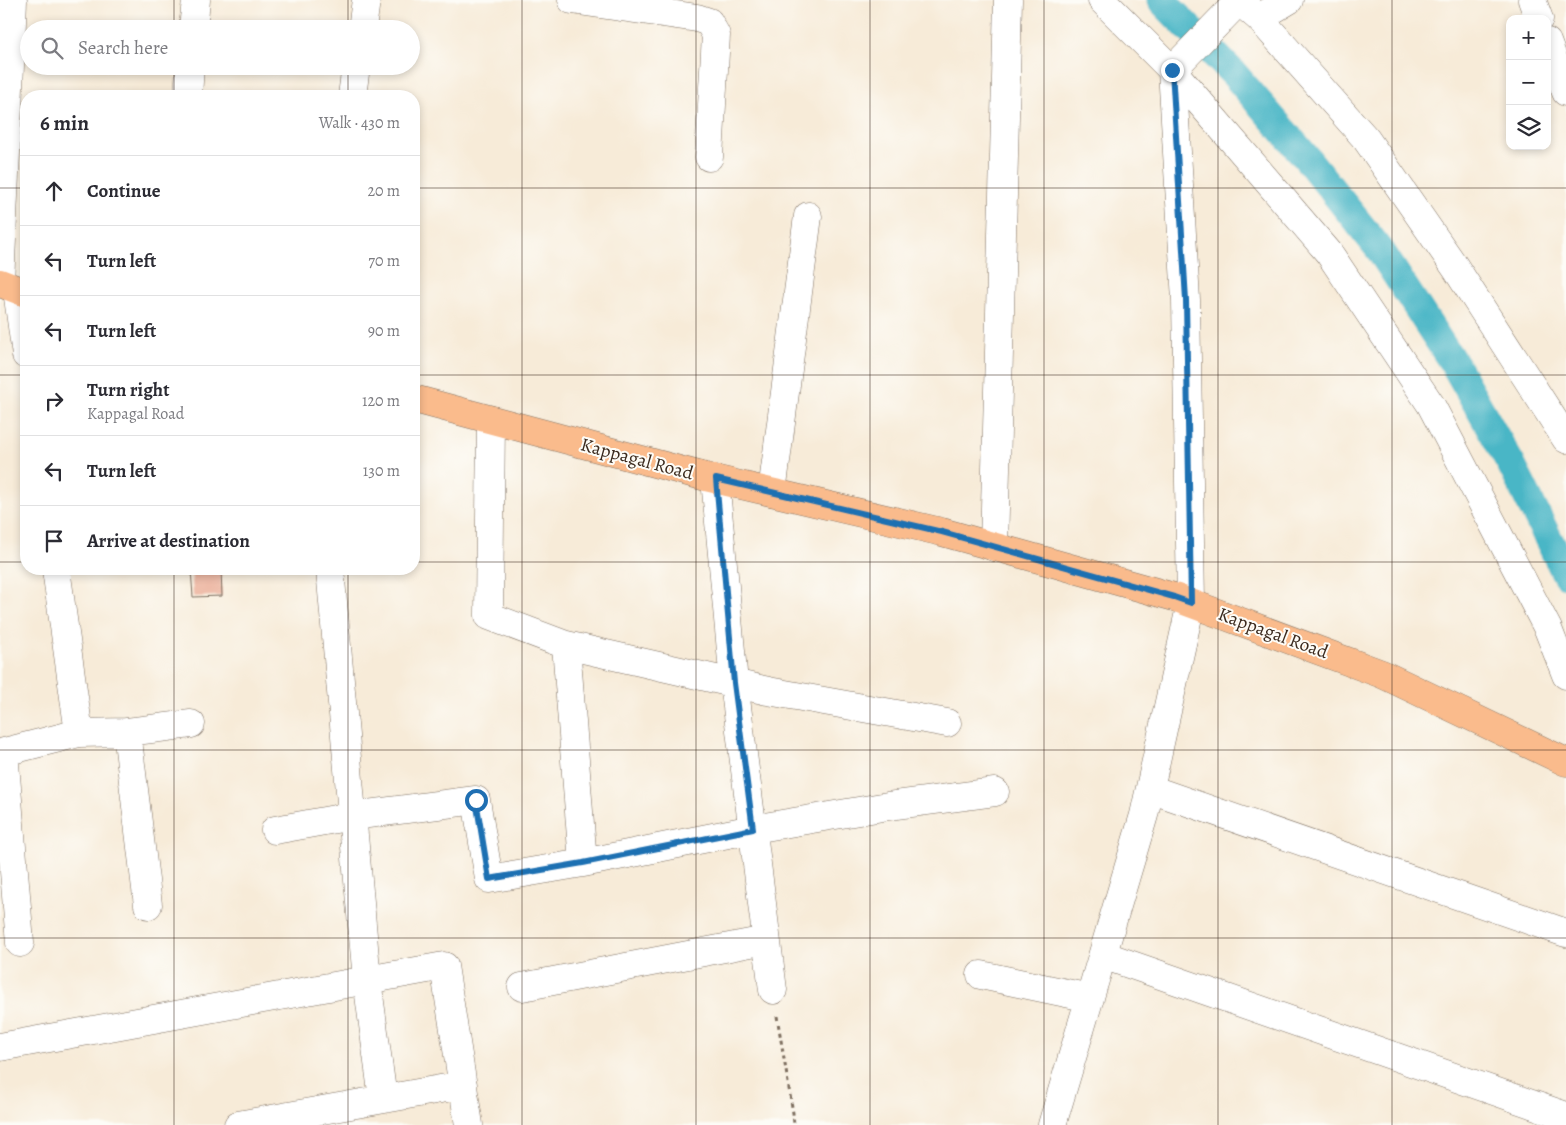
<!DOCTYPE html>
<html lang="en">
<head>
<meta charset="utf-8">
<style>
	:root { --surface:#fff; --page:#f2f2f3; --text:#2b2b33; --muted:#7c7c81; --line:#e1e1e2 }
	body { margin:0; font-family:Alegreya,serif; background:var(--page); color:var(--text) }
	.controls { position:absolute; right:15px; top:15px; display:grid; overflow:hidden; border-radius:10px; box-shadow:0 2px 8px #0003 }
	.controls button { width:45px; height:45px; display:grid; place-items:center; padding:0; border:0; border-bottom:1px solid var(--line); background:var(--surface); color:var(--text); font:25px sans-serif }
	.stop { position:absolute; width:15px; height:15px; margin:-11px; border:4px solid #1f6fb2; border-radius:50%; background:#fff }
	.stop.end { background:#1f6fb2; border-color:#fff; box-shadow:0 1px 5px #0008 }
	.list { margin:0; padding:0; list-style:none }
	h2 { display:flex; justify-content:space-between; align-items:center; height:65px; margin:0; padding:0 20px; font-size:21px }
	h2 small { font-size:16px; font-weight:400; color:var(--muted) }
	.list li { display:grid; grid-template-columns:32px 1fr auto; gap:15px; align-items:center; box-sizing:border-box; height:70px; padding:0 20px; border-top:1px solid var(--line) }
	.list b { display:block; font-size:19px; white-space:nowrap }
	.list p { margin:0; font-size:16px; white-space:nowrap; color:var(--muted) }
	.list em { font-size:16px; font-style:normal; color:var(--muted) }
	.icon { flex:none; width:28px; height:28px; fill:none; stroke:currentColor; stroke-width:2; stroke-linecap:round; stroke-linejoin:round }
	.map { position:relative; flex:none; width:1566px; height:1125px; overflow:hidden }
	.search { position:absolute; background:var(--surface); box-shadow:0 2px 8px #0003; left:20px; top:20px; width:400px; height:55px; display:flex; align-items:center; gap:12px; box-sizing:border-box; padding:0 18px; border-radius:28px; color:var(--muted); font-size:19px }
	.panel { position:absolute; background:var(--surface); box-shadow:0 2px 8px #0003; left:20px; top:90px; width:400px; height:485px; border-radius:20px }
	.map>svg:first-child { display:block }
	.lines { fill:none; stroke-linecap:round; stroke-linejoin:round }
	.canal { stroke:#4ab6c6; stroke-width:29 }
	.building { fill:#e8a38a }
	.minor-casing { stroke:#7d6e5f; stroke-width:29 }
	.major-casing { stroke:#7d6e5f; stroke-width:29 }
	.path { stroke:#7d6e5f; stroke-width:3; stroke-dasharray:4 4; stroke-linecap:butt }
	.minor { stroke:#fff; stroke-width:28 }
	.major { stroke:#fabb8c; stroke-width:28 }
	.route { stroke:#1f6fb2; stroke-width:6 }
	.grid { fill:none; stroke:#3b2a1e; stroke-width:1; stroke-opacity:0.55 }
	.labels { text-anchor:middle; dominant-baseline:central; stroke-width:4; stroke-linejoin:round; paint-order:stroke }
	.street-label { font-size:19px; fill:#3b2a1e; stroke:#fdfcf7 }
</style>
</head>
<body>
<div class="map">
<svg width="1566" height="1125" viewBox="0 0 1566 1125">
	<rect width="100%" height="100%" fill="#fdfcf7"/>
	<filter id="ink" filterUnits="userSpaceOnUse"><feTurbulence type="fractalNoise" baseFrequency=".02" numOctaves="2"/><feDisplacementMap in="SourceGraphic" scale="10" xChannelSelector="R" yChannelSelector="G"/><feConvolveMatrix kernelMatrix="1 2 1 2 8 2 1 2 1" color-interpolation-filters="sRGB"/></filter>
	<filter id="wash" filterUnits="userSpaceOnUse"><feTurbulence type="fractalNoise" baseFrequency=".0096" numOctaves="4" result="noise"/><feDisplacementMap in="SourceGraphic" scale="20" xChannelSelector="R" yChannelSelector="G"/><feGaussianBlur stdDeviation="1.12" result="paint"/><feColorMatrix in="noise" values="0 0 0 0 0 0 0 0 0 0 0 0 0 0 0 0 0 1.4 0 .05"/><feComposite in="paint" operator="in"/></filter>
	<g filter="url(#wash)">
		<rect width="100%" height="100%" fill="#f7ebd8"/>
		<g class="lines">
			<path class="canal" d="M1161 0 1234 74 1305 156 1380 250 1456 367 1511 464 1566 574"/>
		</g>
		<g id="blocks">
			<path class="building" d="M191 569H221L222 596 193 597Z"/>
		</g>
	</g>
	<g filter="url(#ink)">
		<use href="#blocks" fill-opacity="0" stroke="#7d6e5f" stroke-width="1"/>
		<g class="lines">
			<defs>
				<path id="minor" d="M572 0 697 18 709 22 716 35 709 157
					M1102 0 1172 70 1329 253 1431 405 1548 629 1566 675
					M1238 0 1259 18 1366 139 1455 267 1566 439
					M1532 0 1539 19
					M1259 18 1289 0
					M193 29 196 0
					M362 29 366 0
					M1547 42 1566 92
					M188 96 190 66
					M352 96 356 66
					M0 283 13 0
					M17 290 26 355
					M491 420 489 616 566 645 768 691 947 723
					M715 479 734 683 773 990
					M772 492 808 216
					M994 547 1008 0
					M330 569 367 980 383 1099
					M127 732 191 724
					M79 733 127 732 148 905
					M1150 789 1566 933
					M275 830 352 816 476 800 489 879 583 863 566 645
					M583 863 753 829 888 806 995 792
					M20 943 4 752 79 733 56 569
					M1103 955 1566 1116
					M981 975 1090 998
					M522 987 766 940
					M0 1047 444 966 469 1125
					M238 1125 463 1085
					M1052 1125 1144 815 1191 603 1186 300 1172 70 1239 1"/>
				<path id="major" d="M0 283 26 293
					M414 399 706 477 942 532 1174 597 1382 674 1566 762"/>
			</defs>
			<use href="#minor" class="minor-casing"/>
			<use href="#major" class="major-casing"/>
			<path class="path" d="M777 1016 793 1113 794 1125"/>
			<use href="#minor" class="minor"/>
			<use href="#major" class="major"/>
		</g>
	</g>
	<g class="lines" filter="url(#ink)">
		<path class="route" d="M476 800 489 879 583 863 753 829 734 683 716 479 942 532 1174 597 1191 603 1186 300 1172 70"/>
	</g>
	<path class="grid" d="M174 0V29M348 0V29M522 0V1125M696 0V1125M870 0V1125M1044 0V1125M1218 0V1125M1392 0V1125M174 66V96M348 66V96M0 188H26M414 188H1566M0 375H26M414 375H1566M0 562H26M414 562H1566M174 569V1125M348 569V1125M0 750H1566M0 938H1566"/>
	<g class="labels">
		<g class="street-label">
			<text transform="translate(637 459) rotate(15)">Kappagal Road</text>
			<text transform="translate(1273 633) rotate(20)">Kappagal Road</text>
		</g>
	</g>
</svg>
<div class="controls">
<button>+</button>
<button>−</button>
<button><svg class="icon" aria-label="layers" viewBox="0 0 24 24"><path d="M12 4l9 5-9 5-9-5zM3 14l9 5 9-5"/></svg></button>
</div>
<div class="stop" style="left:476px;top:800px"></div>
<div class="stop end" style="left:1172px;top:70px"></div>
<div class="search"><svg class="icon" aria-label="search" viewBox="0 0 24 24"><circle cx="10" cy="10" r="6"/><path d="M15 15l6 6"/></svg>Search here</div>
<section class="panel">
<h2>6 min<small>Walk · 430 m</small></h2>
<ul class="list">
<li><svg class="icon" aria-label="ahead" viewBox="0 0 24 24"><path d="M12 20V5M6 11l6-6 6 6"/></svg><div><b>Continue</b></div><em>20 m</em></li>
<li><svg class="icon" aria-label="left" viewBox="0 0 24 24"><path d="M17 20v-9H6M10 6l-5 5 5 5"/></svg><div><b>Turn left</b></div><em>70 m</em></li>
<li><svg class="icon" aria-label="left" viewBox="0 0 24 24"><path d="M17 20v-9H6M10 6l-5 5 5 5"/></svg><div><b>Turn left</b></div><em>90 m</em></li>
<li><svg class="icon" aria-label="right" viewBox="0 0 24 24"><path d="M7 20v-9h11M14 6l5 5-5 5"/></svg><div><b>Turn right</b><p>Kappagal Road</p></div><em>120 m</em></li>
<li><svg class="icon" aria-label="left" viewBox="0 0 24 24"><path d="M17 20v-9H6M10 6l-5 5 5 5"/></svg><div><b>Turn left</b></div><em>130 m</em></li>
<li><svg class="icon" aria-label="arrive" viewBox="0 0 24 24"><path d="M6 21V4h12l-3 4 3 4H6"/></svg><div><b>Arrive at destination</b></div></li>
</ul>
</section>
</div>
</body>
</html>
